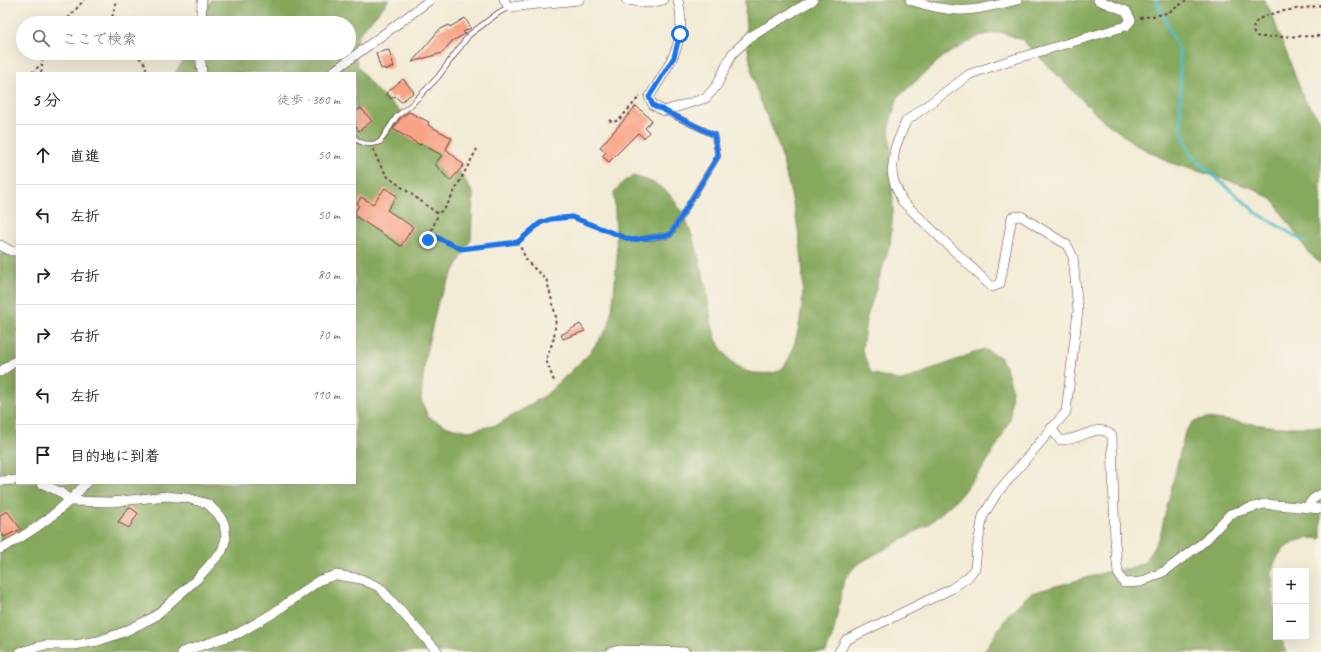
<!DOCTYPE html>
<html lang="ja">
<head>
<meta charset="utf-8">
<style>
	:root { --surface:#fff; --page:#f2f2f2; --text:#222; --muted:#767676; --line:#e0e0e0 }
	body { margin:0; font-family:Caveat,"Klee One",sans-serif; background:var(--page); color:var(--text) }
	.controls { position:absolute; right:12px; bottom:12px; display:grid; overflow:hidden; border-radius:0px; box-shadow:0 4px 16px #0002 }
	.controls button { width:36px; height:36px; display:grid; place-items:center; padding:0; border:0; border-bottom:1px solid var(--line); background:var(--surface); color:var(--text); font:20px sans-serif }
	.stop { position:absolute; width:12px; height:12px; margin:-9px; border:3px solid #1a73e8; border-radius:50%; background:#fff }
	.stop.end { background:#1a73e8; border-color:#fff; box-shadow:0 1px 4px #0008 }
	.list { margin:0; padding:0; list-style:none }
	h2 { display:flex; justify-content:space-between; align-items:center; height:52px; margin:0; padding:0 16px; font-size:17px }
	h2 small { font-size:13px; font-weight:400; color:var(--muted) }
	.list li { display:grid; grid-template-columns:26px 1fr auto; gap:12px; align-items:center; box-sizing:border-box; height:60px; padding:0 16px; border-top:1px solid var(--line) }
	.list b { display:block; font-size:15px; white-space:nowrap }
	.list em { font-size:13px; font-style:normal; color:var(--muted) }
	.icon { flex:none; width:22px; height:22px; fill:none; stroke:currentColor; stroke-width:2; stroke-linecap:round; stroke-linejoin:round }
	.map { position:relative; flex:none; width:1321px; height:652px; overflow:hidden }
	.search { position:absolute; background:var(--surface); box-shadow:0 4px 16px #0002; left:16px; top:16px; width:340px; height:44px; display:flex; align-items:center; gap:10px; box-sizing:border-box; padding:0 14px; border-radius:22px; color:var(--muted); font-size:15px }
	.panel { position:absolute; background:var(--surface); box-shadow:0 4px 16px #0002; left:16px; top:72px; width:340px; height:412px; border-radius:0px }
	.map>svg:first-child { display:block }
	.forest { fill:#86a95d; stroke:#686444 }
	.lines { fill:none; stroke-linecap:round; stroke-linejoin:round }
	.stream { stroke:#50bfc5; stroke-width:3 }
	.building { fill:#f8a385 }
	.lane-casing { stroke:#633e44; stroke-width:6 }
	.street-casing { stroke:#633e44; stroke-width:10 }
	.path { stroke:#633e44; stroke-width:2; stroke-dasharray:3 3; stroke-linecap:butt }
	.lane { stroke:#fff; stroke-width:4.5 }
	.street { stroke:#fff; stroke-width:9 }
	.route { stroke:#1a73e8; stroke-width:5 }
</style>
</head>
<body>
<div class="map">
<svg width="1321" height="652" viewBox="0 0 1321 652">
	<rect width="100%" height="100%" fill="#f7f3e8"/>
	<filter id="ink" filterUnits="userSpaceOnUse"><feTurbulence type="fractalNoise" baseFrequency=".025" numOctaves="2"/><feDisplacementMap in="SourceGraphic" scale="8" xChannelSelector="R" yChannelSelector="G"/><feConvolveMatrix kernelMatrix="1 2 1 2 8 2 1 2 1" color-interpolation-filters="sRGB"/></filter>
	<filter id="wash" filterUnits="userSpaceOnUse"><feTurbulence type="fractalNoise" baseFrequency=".012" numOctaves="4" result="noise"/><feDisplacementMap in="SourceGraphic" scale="16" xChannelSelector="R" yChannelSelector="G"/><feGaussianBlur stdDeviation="0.9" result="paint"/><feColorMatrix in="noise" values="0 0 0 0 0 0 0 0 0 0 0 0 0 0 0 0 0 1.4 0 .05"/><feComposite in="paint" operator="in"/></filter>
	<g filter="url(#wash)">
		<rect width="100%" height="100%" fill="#f2ebd5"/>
		<path class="forest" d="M211 0H389L358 35 354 52 358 67 374 88 422 130 455 165 473 193 471 239 438 301 425 357 421 399 428 417 448 427 469 431 497 425 546 395 588 355 609 326 614 295 617 256 614 193 622 183 633 176C644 179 657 183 666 191 691 214 702 268 708 300 710 312 711 325 715 336 721 352 736 371 754 373 761 373 774 375 780 370 789 363 791 352 795 342 814 279 795 208 779 147 773 127 762 108 756 88 749 59 743 30 746 0H1264L1270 10 1304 99 1321 121V264L1309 253 1273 200 1250 187 1171 163 1135 144 1099 117 1021 39 1000 32 979 36 944 56 898 97 889 126 892 167 893 212 890 244 866 320 862 350 871 373 902 381 984 349 1000 357 1006 368 1012 388 1010 419 1000 440 985 465 958 498 929 524 856 565 844 580 833 634 826 652H0V252L17 257V483H355V73H175L188 53H349V23H201Z
			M1207 418 1277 427H1321V539C1302 535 1280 545 1274 565 1269 580 1276 619 1276 637H1281L1286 652H984L1009 613 1031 593 1107 572 1131 568 1145 562 1160 536 1185 432 1194 421Z"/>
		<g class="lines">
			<path class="stream" d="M1156 0 1180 52 1181 129 1192 157 1257 213 1305 242"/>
		</g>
		<g id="blocks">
			<path class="building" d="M465 18 471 28 463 32 465 34 452 41 442 53 412 62 439 30 449 25 450 27Z
				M389 50 394 67 385 70V68L381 69 376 53Z
				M403 79 414 92 401 102 395 96 391 99 386 93Z
				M636 106 652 120 645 128 649 132 644 138 638 133 609 162 602 156 606 152 600 147Z
				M361 108 372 121 359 131 355 126V112Z
				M409 112 429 122 428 125 452 138 446 149 464 165 450 181 435 164 442 155 421 144 420 145 393 129 400 119Z
				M385 188 397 196 387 210 413 227 401 246 355 216V212L359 205 357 204 361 197 373 204Z
				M580 324 585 331 563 339 561 335Z
				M129 507 138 513 129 528 118 522Z
				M7 511 21 529 4 537 0 531V515Z"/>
		</g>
	</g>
	<g filter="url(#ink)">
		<use href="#blocks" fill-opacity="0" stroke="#633e44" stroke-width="1"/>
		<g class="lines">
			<defs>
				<path id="lane" d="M355 138C362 145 372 145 380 142L397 116 411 105 438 77 469 35 498 13 509 7
					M649 238 670 235 718 156 714 135 666 112"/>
				<path id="street" d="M504 0 509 7 579 0
					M626 0 648 3 663 0
					M678 0C688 41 670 64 649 97L653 105 664 111 706 98 717 85 732 54 750 37 813 0
					M910 0C954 15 972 12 1017 0
					M201 23 202 0
					M200 53 202 73
					M331 73 430 0
					M0 245 11 251H17
					M0 372 17 360
					M1051 428 1060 440C1080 442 1098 420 1112 436L1115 542 1118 573 1124 583 1141 582 1165 571 1205 541 1230 514 1264 504 1321 509
					M0 481 17 480
					M1307 507 1313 499 1321 494
					M0 549C33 532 62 511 86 483
					M20 652 45 645H74L98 641 124 632 154 617 197 579 222 551 226 538 224 523 218 514 208 504 187 498 166 496 112 502 71 501 60 492 41 483
					M182 652 239 633 272 614 320 580 336 575 361 579 379 587 438 652
					M611 652 619 650 685 652
					M839 652 846 640 951 589 968 577 975 568 977 549 983 516 997 493 1066 412 1078 311 1073 257 1067 245 1021 216 1012 217 1000 284 992 287 902 201 894 182 892 172 895 148 906 121 970 74 1008 61 1126 26 1131 20 1126 11 1098 0"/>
			</defs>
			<use href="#lane" class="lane-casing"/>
			<use href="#street" class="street-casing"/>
			<path class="path" d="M1321 5C1306 10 1242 9 1255 36L1262 37 1321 36
				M1140 18C1163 14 1167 16 1186 0
				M64 23 84 0
				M111 23 116 0
				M135 53 145 64 147 73
				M32 73 41 64
				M41 73 44 53
				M609 120 613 122 619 120 640 96
				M373 149 380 165 388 177 438 214 446 207 477 149
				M430 234 461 249 476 247 518 242 540 223 551 219 572 217 631 240 643 239
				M518 242 527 261 547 281 556 317 554 338 546 360 554 381
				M422 245 428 240 438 214"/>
			<use href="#lane" class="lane"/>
			<use href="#street" class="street"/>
		</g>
	</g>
	<g class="lines" filter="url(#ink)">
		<path class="route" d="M428 240 430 234 461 249 518 242 540 223 551 219 572 217 631 240 670 235 718 156 714 135 653 105 649 97 674 57 680 34"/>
	</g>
</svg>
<div class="controls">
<button>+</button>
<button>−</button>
</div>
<div class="stop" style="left:680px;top:34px"></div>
<div class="stop end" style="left:428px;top:240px"></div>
<div class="search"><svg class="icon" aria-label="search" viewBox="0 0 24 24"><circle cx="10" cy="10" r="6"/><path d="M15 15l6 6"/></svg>ここで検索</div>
<section class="panel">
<h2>5 分<small>徒歩 · 360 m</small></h2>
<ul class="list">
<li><svg class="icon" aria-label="ahead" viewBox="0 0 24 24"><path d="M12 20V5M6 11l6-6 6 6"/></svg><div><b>直進</b></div><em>50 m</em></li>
<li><svg class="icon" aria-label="left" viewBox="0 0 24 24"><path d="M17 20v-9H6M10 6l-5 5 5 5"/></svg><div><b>左折</b></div><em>50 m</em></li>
<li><svg class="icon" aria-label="right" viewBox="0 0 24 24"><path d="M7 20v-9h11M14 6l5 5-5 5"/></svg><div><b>右折</b></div><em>80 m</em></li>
<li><svg class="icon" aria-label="right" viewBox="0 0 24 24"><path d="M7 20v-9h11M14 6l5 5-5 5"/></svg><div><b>右折</b></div><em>70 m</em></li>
<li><svg class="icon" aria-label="left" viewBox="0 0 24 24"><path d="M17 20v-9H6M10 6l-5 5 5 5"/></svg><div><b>左折</b></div><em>110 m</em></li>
<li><svg class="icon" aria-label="arrive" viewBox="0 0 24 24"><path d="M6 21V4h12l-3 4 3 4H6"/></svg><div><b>目的地に到着</b></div></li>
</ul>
</section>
</div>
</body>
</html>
